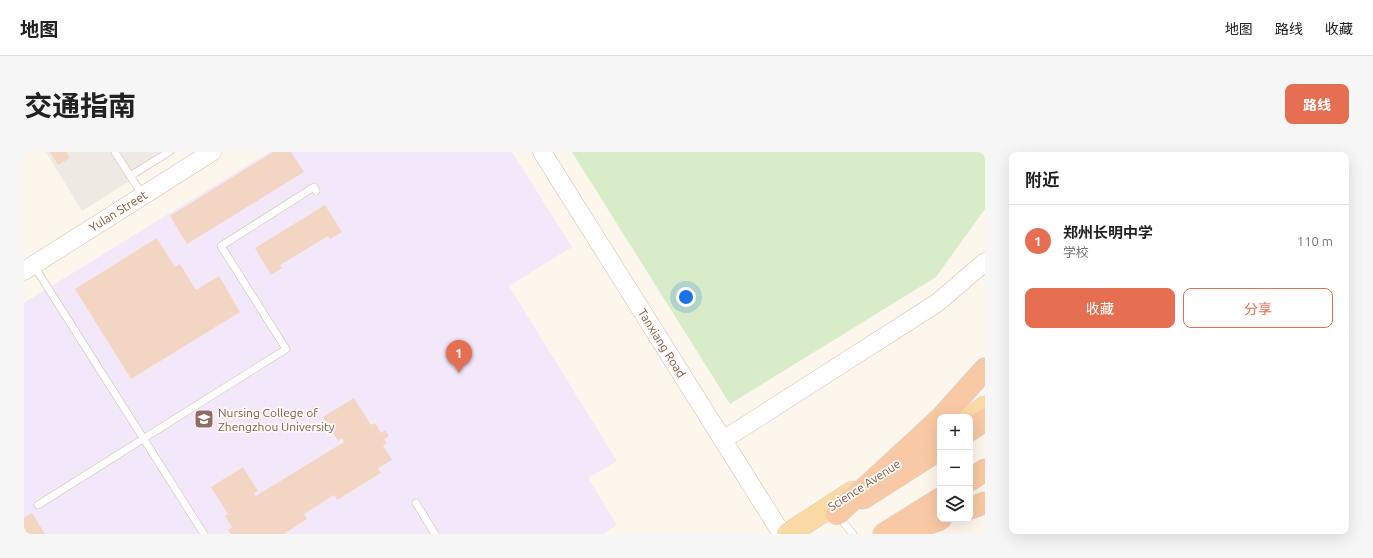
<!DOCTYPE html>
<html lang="zh">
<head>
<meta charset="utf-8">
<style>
	:root { --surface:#fff; --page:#f6f6f6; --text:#222; --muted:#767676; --line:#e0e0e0; --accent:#e76f51 }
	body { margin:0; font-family:Ubuntu,"Noto Sans SC",sans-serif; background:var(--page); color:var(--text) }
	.controls { position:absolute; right:12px; bottom:12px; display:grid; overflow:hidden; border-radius:8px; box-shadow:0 4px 16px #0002 }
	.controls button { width:36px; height:36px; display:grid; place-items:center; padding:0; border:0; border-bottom:1px solid var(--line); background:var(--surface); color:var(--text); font:20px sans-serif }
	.you { position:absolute; left:662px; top:145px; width:14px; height:14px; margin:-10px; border:3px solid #fff; border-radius:50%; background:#1a73e8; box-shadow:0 0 0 6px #1a73e833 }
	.badge { display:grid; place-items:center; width:26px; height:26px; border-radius:50%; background:var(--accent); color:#fff; font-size:13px; font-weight:700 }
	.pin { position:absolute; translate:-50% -33px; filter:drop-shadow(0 1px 2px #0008) }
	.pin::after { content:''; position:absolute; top:21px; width:14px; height:12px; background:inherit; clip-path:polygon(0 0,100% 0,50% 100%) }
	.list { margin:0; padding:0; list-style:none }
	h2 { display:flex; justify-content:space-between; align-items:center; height:52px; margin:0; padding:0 16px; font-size:17px }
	h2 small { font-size:13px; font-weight:400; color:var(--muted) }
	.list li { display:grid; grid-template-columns:26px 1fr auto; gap:12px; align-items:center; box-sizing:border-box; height:72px; padding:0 16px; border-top:1px solid var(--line) }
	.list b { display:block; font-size:15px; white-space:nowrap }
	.list p { margin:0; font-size:13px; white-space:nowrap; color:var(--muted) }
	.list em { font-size:13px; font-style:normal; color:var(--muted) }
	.actions { display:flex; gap:8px; padding:12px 16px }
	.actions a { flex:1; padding:9px 0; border:1px solid var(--accent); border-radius:8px; text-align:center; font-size:14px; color:var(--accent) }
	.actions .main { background:var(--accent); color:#fff }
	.icon { flex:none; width:22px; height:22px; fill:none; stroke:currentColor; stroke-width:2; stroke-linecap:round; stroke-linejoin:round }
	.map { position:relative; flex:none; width:961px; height:382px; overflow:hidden; border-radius:8px }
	header { display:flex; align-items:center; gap:24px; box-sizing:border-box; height:56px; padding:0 20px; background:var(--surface); border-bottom:1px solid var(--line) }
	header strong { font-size:19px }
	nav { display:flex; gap:22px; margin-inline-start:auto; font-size:14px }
	.intro { display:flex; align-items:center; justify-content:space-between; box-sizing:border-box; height:96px; padding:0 24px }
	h1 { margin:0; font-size:28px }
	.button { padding:10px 18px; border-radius:8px; background:var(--accent); color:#fff; font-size:14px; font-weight:700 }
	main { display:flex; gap:24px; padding:0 24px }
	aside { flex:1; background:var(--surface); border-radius:8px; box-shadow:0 4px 16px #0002 }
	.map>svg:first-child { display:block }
	.industrial { fill:#efe9e4 }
	.education { fill:#f3e8fa }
	.green { fill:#d8ecc9 }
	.building { fill:#f3d5c3 }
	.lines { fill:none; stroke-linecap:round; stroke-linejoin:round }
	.service-casing { stroke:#d1beb0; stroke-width:8 }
	.tertiary-casing { stroke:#d1beb0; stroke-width:19 }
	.primary-casing { stroke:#dad1cd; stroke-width:23 }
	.trunk-casing { stroke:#dad1cd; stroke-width:23 }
	.service { stroke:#fff; stroke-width:7 }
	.tertiary { stroke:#fff; stroke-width:18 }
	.primary { stroke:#fbd9a5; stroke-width:22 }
	.trunk { stroke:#f9c8a4; stroke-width:22 }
	.trunk-bridge-casing { stroke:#dad1cd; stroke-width:23; stroke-linecap:butt }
	.trunk-bridge { stroke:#f9c8a4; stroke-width:22 }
	.labels { text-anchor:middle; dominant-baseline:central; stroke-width:3.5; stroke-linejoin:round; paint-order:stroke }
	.street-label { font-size:12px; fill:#7a5c4d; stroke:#fffaf3 }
	.education-label { font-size:12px; fill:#785e54; stroke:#fffaf3; text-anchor:start }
</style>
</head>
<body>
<header>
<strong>地图</strong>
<nav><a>地图</a><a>路线</a><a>收藏</a></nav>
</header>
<div class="intro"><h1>交通指南</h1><a class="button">路线</a></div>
<main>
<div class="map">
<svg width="961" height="382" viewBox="0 0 961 382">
	<rect width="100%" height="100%" fill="#fdf6ec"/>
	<path class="industrial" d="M22 0H152L58 59Z"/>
	<path class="education" d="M245 0H488L548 95 485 134 593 309 564 326 593 373 579 382H0V151Z"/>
	<path class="green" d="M548 0H961V57L912 125 706 252Z"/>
	<path class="building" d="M26 0H42L46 6 34 13Z
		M249 0H267L280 20 163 92 146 64Z
		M301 53 318 80 306 87 304 84 256 113 258 116 247 123 231 96Z
		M133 86 151 115 156 112 172 138 195 124 216 160 107 227 51 137Z
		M330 246 347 273 351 271 357 281 361 278 365 284 360 287 363 291 359 294 368 308 354 316 357 321 313 348 310 343 280 362 283 367 260 382H207L204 378 208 375 201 364 204 362 187 335 219 315 234 339 230 341 232 344 320 290 318 286 314 289 299 265Z
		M8 361 21 382H0V366Z"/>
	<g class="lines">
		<defs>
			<path id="service" d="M91 0 119 44
				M106 24 145 0
				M10 114 180 382
				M392 351 411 382
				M14 353 262 197 197 94 290 35 292 39
				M814 364 829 382"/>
			<path id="tertiary" d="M518 0 758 382
				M0 119 188 0
				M699 288 913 151 961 110"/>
			<path id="primary" d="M946 265 961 255
				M885 304 916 284
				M764 382 829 340"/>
			<path id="trunk" d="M918 265 961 217
				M946 278 961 268
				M946 328 961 318
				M839 346 916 297
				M946 356 961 351
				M860 382 916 347"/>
		</defs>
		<use href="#service" class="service-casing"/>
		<use href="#tertiary" class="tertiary-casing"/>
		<use href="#primary" class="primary-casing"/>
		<use href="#trunk" class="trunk-casing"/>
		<use href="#service" class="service"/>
		<use href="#tertiary" class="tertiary"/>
		<use href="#primary" class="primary"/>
		<use href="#trunk" class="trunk"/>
		<defs>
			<path id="trunk-bridge" d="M813 362 916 267
				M875 382 917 367"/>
		</defs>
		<use href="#trunk-bridge" class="trunk-bridge-casing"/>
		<use href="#trunk-bridge" class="trunk-bridge"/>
	</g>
	<defs>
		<symbol id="university-square" viewBox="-11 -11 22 22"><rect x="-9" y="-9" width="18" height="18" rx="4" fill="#8d6e63" stroke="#fffaf3"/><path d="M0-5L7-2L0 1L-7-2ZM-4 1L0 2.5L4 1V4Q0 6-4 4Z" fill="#fff"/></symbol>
	</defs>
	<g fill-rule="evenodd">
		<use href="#university-square" x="169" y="256" width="22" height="22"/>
	</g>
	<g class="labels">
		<g class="street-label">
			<text transform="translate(94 59) rotate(-32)">Yulan Street</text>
			<text transform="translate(638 191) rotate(58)">Tanxiang Road</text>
			<text transform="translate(840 333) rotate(-33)">Science Avenue</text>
		</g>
		<g class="education-label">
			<text x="194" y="260">Nursing College of<tspan x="194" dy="14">Zhengzhou University</tspan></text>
		</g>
	</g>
</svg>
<div class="controls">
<button>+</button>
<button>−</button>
<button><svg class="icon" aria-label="layers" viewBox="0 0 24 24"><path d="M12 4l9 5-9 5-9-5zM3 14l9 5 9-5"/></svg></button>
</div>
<div class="you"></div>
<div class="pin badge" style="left:435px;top:221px">1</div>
</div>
<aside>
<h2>附近<small></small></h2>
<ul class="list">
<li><span class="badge">1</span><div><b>郑州长明中学</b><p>学校</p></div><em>110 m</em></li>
</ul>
<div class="actions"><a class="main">收藏</a><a>分享</a></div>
</aside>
</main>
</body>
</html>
